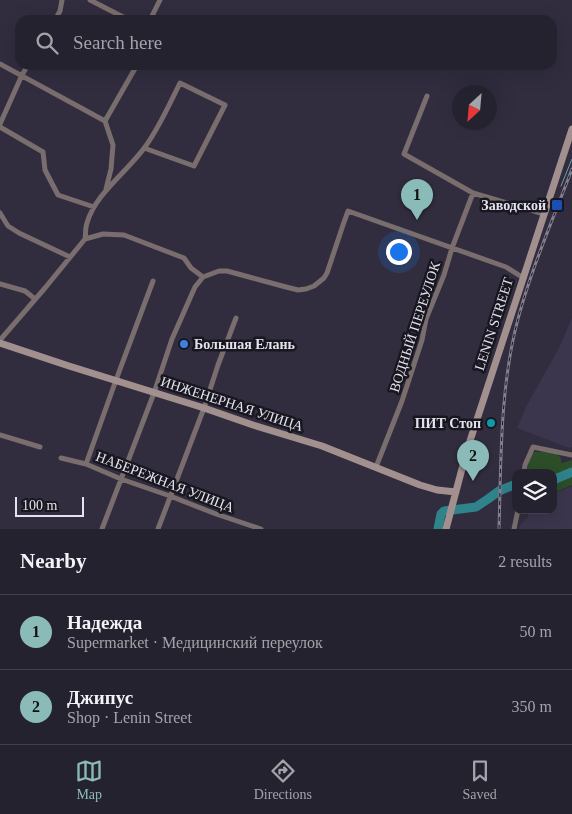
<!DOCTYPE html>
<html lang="en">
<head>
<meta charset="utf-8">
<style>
	:root { --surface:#25222f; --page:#312f3b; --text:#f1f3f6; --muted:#a3a4aa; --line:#423f4b; --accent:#8bbbb9 }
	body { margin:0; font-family:"Times New Roman",serif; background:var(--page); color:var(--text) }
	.controls { position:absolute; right:15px; bottom:15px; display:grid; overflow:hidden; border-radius:10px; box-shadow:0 5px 20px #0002 }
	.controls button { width:45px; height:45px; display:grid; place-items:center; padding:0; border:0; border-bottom:1px solid var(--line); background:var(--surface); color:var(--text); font:25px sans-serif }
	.compass { position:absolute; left:452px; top:85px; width:45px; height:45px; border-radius:50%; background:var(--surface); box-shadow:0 5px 20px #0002; rotate:206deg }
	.scale { position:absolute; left:15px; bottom:12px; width:69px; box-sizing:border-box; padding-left:5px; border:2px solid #e4e2ee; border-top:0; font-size:14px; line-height:18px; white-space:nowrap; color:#e4e2ee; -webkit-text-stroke:4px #18171f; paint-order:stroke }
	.you { position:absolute; left:398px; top:251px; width:18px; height:18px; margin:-12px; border:4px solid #fff; border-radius:50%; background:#1a73e8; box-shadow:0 0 0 8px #1a73e833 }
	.badge { display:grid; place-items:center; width:32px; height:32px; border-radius:50%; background:var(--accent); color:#111; font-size:16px; font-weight:700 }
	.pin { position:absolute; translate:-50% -41px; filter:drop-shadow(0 1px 2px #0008) }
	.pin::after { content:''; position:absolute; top:26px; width:18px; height:15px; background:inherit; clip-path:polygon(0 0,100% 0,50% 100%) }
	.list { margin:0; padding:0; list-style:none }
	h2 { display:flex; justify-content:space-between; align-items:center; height:65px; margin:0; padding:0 20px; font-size:21px }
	h2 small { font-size:16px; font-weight:400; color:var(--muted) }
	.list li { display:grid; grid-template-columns:32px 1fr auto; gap:15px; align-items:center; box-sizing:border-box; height:75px; padding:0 20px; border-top:1px solid var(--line) }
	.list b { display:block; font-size:19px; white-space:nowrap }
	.list p { margin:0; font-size:16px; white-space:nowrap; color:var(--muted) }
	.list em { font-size:16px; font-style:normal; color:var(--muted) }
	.icon { flex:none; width:28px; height:28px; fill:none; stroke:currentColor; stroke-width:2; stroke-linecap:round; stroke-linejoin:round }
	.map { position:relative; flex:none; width:572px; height:529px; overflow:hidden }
	.search { position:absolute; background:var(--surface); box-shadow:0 5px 20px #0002; left:15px; right:15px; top:15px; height:55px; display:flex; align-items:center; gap:12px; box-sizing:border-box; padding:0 18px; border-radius:15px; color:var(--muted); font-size:19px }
	.sheet { height:215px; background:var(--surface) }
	nav { display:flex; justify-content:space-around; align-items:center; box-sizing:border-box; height:70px; border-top:1px solid var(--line); background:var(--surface); font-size:14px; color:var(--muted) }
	nav a { display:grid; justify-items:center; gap:2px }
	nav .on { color:var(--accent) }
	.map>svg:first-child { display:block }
	.built { fill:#3b364d }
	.green { fill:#2d4e29 }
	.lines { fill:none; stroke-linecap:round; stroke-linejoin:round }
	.stream { stroke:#65a0a9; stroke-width:1 }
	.river { stroke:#2f838b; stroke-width:9 }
	.street { stroke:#796e6d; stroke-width:5 }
	.secondary { stroke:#a2908f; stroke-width:7 }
	.rail-casing { stroke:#827e8e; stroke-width:3 }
	.rail { stroke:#18171f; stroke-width:1; stroke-dasharray:4; stroke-linecap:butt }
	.transit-dot { fill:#1a4fb4; stroke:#18171f; stroke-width:2 }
	.shop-dot { fill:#3f7fe0; stroke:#18171f; stroke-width:2 }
	.culture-dot { fill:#0f9aa8; stroke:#18171f; stroke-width:2 }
	.labels { text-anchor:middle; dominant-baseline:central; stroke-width:5; stroke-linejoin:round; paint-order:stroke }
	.poi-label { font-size:14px; font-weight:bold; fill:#e4e2ee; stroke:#18171f; text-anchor:end }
	.street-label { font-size:14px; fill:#e4e2ee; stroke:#18171f }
</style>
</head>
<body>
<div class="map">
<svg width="572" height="529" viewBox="0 0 572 529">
	<rect width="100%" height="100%" fill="#312d3f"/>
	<path class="built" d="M572 318V447L569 448 517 428 526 407 559 348Z
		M572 486V529H519L520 525 528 517 529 510H553V494Z"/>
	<path class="green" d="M533 452C540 452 556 451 560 457 561 458 561 460 561 462L563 463 572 460V485L553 493V473H527L529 461Z"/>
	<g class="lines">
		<path class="stream" d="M561 186 572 159"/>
		<path class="river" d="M553 480 572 472
			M438 529 441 514 444 511 476 507 488 499 499 491 516 484"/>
		<path class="street" d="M90 0 129 20
			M55 20 60 11 62 0
			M150 20 160 0
			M0 64 105 121 113 145 111 169 106 189
			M427 96 404 154 473 193 544 214
			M105 121 137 65
			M0 124 22 75 28 65
			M0 127 43 152 45 170 58 195 94 207
			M0 213 8 226 19 233 70 257
			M85 239C86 234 85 228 87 223 95 194 127 172 145 147 159 128 169 105 180 83L225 105 194 166 144 148
			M0 284 25 291 35 299
			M0 340 45 288 85 239 103 234 124 235 184 258 191 268 203 277
			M0 435 40 447
			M61 458 86 464 121 479 170 496 216 514 261 529
			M86 464 116 380 153 281
			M376 467 402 401 422 340 426 319 444 275 452 248 473 193
			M524 473 525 465 533 447 572 455
			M102 529 154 393 172 339 191 296 195 287 203 277 219 271H227L286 287 298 290 306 289 314 286 324 278 327 273 343 225 348 211 506 267 522 277
			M158 529 204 408 218 365 236 318
			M514 529 518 510"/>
		<path class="secondary" d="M0 343 69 366 204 408 253 425 322 446 420 485 437 490 456 492
			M446 529 467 450 572 129"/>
		<defs>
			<path id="rail" d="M499 529C501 463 500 396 515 331 528 276 552 222 572 169"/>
		</defs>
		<use href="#rail" class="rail-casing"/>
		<use href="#rail" class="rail"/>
	</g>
	<rect class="transit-dot" x="551" y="199" width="12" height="12" rx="2.5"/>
	<circle class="shop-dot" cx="184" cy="344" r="5"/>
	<circle class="culture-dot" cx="491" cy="423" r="5"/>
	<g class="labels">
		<g class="poi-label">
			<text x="546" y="205">Заводской</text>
			<text x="194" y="344" text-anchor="start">Большая Елань</text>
			<text x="481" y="423">ПИТ Стоп</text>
		</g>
		<g class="street-label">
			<text transform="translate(494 324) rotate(-72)">LENIN STREET</text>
			<text transform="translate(415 327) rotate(-72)">ВОДНЫЙ ПЕРЕУЛОК</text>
			<text transform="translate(232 404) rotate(18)">ИНЖЕНЕРНАЯ УЛИЦА</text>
			<text transform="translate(165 482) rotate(21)">НАБЕРЕЖНАЯ УЛИЦА</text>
		</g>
	</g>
</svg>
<div class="controls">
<button><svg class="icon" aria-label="layers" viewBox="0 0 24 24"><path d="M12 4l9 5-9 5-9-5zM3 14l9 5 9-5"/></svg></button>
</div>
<svg class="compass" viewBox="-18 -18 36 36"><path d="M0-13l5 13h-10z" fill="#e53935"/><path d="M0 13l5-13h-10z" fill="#a3a4aa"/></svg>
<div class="scale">100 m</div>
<div class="you"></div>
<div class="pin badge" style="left:417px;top:220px">1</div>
<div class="pin badge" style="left:473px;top:481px">2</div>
<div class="search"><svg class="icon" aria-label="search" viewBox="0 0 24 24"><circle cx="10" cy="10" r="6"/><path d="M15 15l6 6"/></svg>Search here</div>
</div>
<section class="sheet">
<h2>Nearby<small>2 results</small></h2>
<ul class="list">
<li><span class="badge">1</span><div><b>Надежда</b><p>Supermarket · Медицинский переулок</p></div><em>50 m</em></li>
<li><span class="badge">2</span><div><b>Джипус</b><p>Shop · Lenin Street</p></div><em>350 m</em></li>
</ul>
</section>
<nav>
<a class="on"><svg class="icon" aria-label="map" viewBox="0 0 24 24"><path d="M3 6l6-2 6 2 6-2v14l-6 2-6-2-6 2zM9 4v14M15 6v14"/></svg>Map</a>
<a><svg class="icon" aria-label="directions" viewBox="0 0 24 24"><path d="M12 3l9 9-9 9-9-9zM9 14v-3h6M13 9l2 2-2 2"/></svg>Directions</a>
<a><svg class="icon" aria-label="saved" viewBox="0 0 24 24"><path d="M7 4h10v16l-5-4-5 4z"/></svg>Saved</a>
</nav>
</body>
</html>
